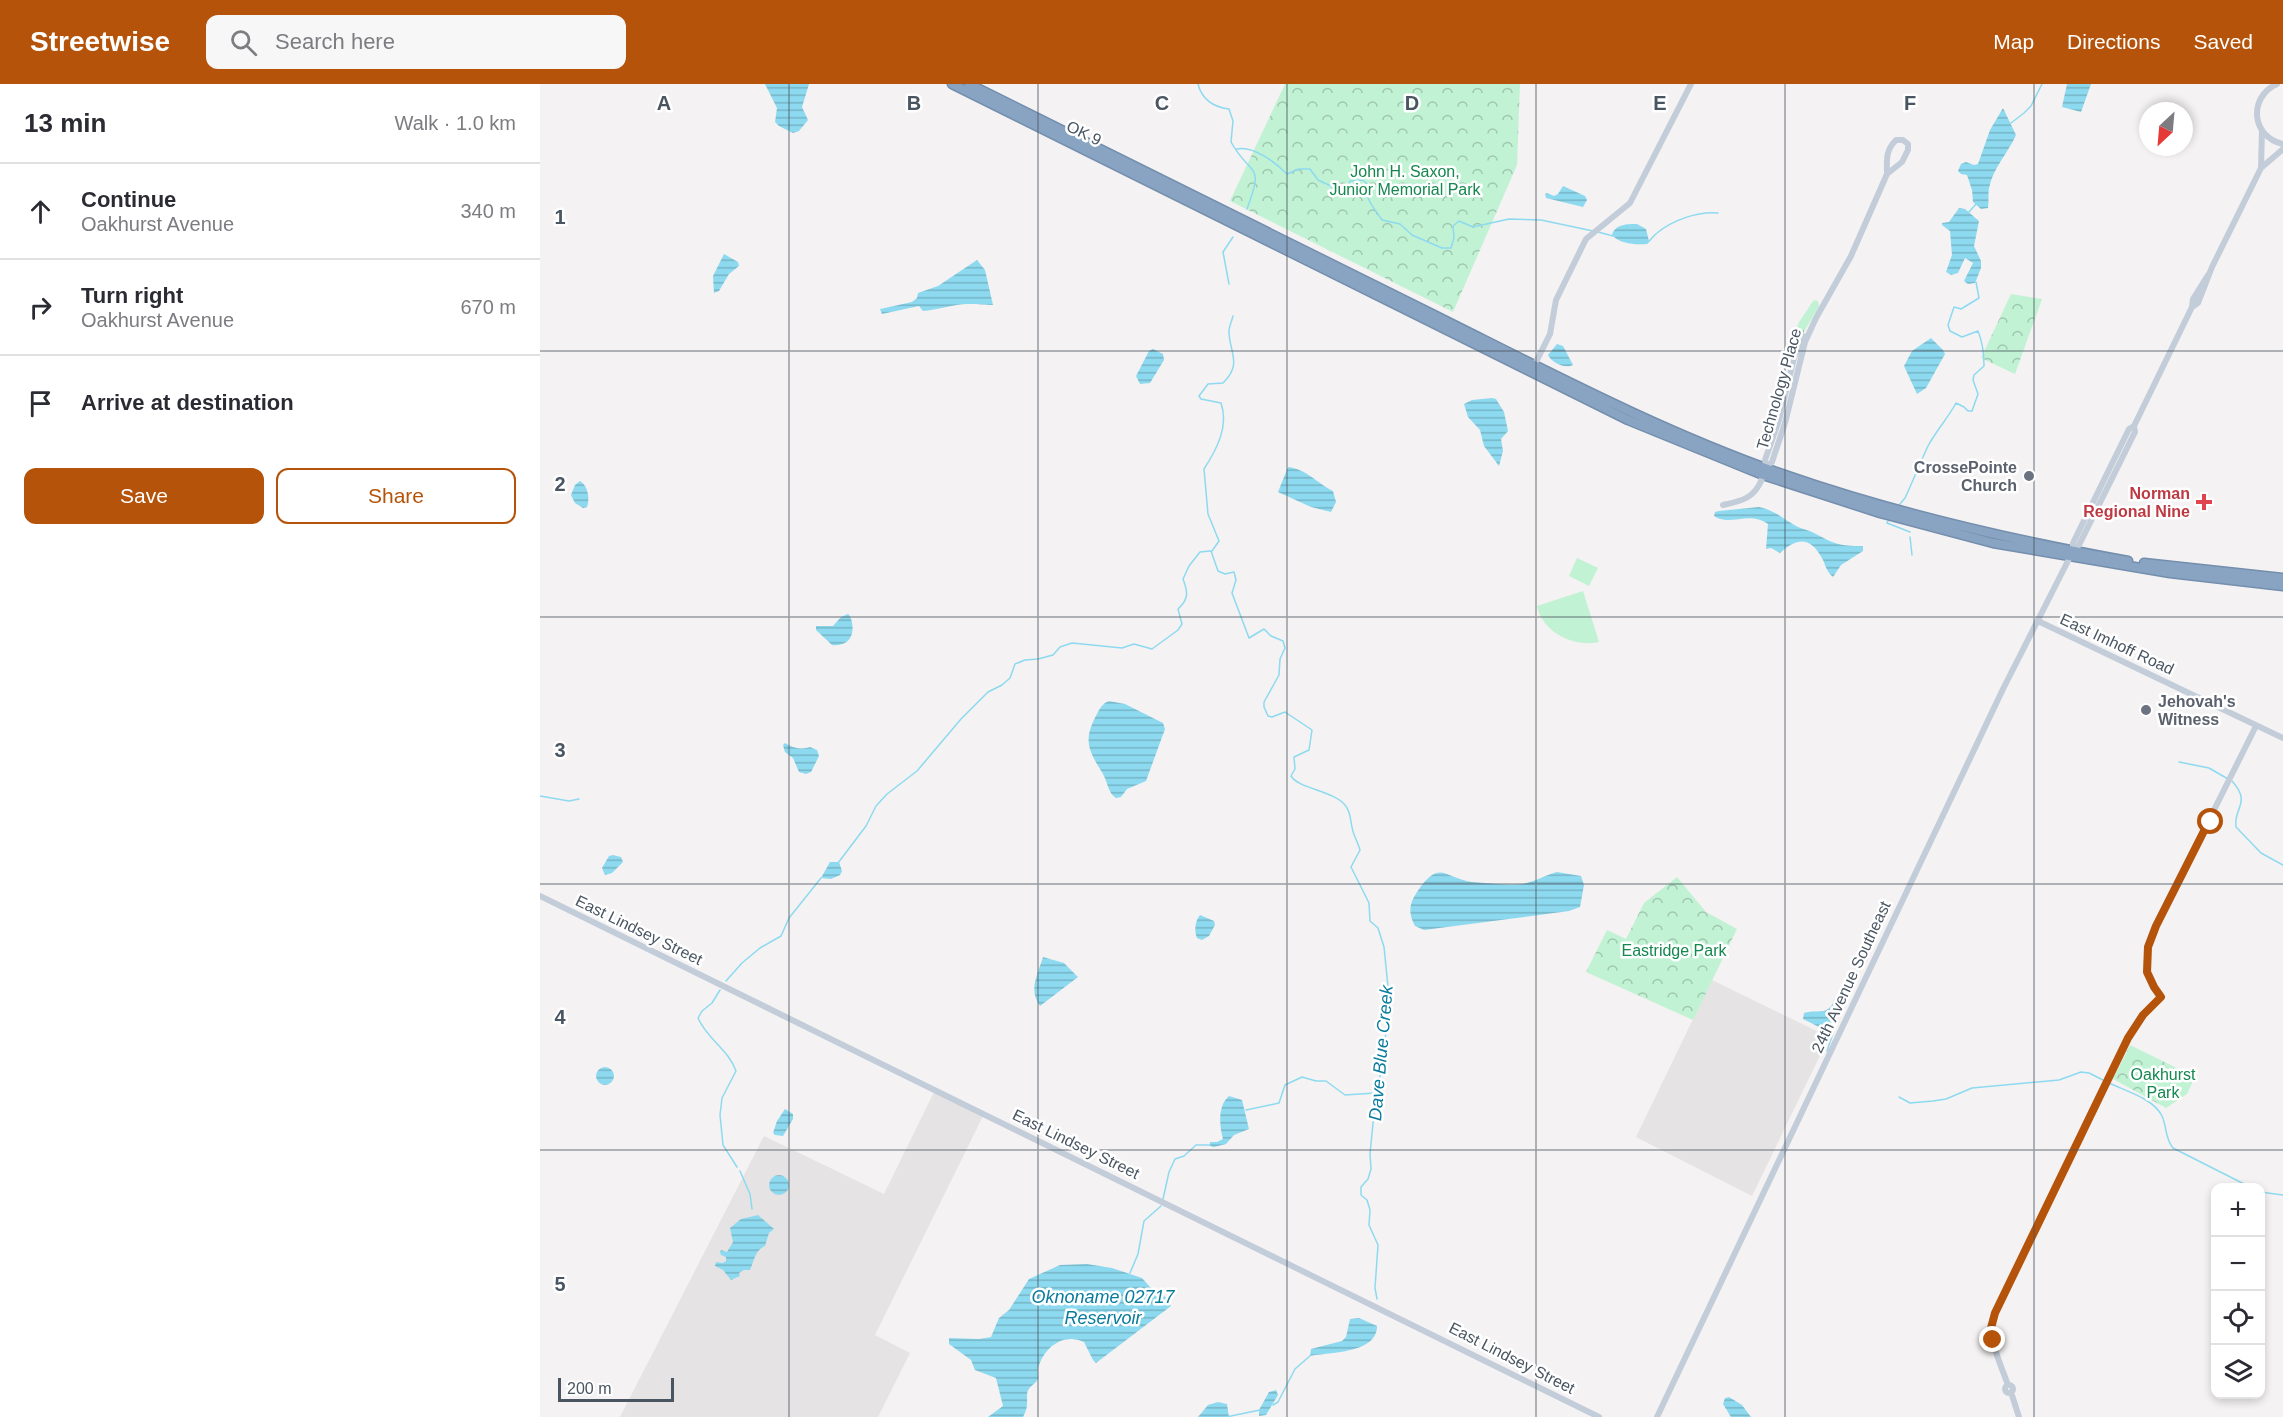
<!DOCTYPE html>
<html lang="en">
<head>
<meta charset="utf-8">
<style>
	:root { --surface:#fff; --page:#f7f7f7; --text:#2b2b33; --muted:#7c7c81; --line:#e1e1e2; --accent:#b45309 }
	body { margin:0; font-family:Arial,sans-serif; background:var(--page); color:var(--text) }
	.controls { position:absolute; right:18px; bottom:18px; display:grid; overflow:hidden; border-radius:12px; box-shadow:0 3px 9px #0003 }
	.controls button { width:54px; height:54px; display:grid; place-items:center; padding:0; border:0; border-bottom:2px solid var(--line); background:var(--surface); color:var(--text); font:30px sans-serif }
	.compass { position:absolute; left:1599px; top:18px; width:54px; height:54px; border-radius:50%; background:var(--surface); box-shadow:0 3px 9px #0003; rotate:206deg }
	.scale { position:absolute; left:18px; bottom:15px; width:116px; box-sizing:border-box; padding-left:6px; border:3px solid #495561; border-top:0; font-size:16px; line-height:21px; white-space:nowrap; color:#495561; -webkit-text-stroke:4px #fff; paint-order:stroke }
	.stop { position:absolute; width:18px; height:18px; margin:-14px; border:4px solid #b45309; border-radius:50%; background:#fff }
	.stop.end { background:#b45309; border-color:#fff; box-shadow:0 2px 6px #0008 }
	.list { margin:0; padding:0; list-style:none }
	h2 { display:flex; justify-content:space-between; align-items:center; height:78px; margin:0; padding:0 24px; font-size:26px }
	h2 small { font-size:20px; font-weight:400; color:var(--muted) }
	.list li { display:grid; grid-template-columns:39px 1fr auto; gap:18px; align-items:center; box-sizing:border-box; height:96px; padding:0 24px; border-top:2px solid var(--line) }
	.list b { display:block; font-size:22px; white-space:nowrap }
	.list p { margin:0; font-size:20px; white-space:nowrap; color:var(--muted) }
	.list em { font-size:20px; font-style:normal; color:var(--muted) }
	.actions { display:flex; gap:12px; padding:18px 24px }
	.actions a { flex:1; padding:14px 0; border:2px solid var(--accent); border-radius:12px; text-align:center; font-size:21px; color:var(--accent) }
	.actions .main { background:var(--accent); color:#fff }
	.icon { flex:none; width:33px; height:33px; fill:none; stroke:currentColor; stroke-width:2; stroke-linecap:round; stroke-linejoin:round }
	.map { position:relative; flex:none; width:1743px; height:1333px; overflow:hidden }
	header { display:flex; align-items:center; gap:36px; box-sizing:border-box; height:84px; padding:0 30px; background:var(--accent); color:#fff }
	header strong { font-size:28px }
	nav { display:flex; gap:33px; margin-inline-start:auto; font-size:21px }
	.search { width:420px; height:54px; background:var(--page); display:flex; align-items:center; gap:15px; box-sizing:border-box; padding:0 21px; border-radius:12px; color:var(--muted); font-size:22px }
	main { display:flex }
	aside { flex:1; background:var(--surface) }
	.map>svg:first-child { display:block }
	.education { fill:#e5e3e4 }
	.grass { fill:url(#grass-tufts) }
	.park { fill:url(#park-crowns) }
	.pitch { fill:#c1f2d4 }
	.water { fill:url(#water-rules) }
	.lines { fill:none; stroke-linecap:round; stroke-linejoin:round }
	.stream { stroke:#8ddaf0; stroke-width:1.5 }
	.highway-casing { stroke:#748fae; stroke-width:11 }
	.secondary { stroke:#c3cdd9; stroke-width:6 }
	.highway { stroke:#89a4c2; stroke-width:8 }
	.route { stroke:#b45309; stroke-width:8 }
	.grid { fill:none; stroke:#495561; stroke-width:1.5; stroke-opacity:0.55 }
	.worship-dot { fill:#6b7280; stroke:#fff; stroke-width:2 }
	.health-dot { fill:#e0444e; stroke:#fff; stroke-width:2 }
	.labels { text-anchor:middle; dominant-baseline:central; stroke-width:5; stroke-linejoin:round; paint-order:stroke }
	.street-label { font-size:16px; fill:#495561; stroke:#fff }
	.park-label { font-size:16px; fill:#15874f; stroke:#fff }
	.worship-label { font-size:16px; font-weight:bold; fill:#5b616d; stroke:#fff; text-anchor:end }
	.health-label { font-size:16px; font-weight:bold; fill:#be3a42; stroke:#fff; text-anchor:end }
	.water-label { font-size:18px; font-style:italic; fill:#097b9c; stroke:#fff }
	.grid-label { font-size:20px; text-anchor:middle; font-weight:bold; fill:#495561; stroke:#fff; stroke-width:5; stroke-linejoin:round; paint-order:stroke }
</style>
</head>
<body>
<header>
<strong>Streetwise</strong>
<div class="search"><svg class="icon" aria-label="search" viewBox="0 0 24 24"><circle cx="10" cy="10" r="6"/><path d="M15 15l6 6"/></svg>Search here</div>
<nav><a>Map</a><a>Directions</a><a>Saved</a></nav>
</header>
<main>
<aside>
<h2>13 min<small>Walk · 1.0 km</small></h2>
<ul class="list">
<li><svg class="icon" aria-label="ahead" viewBox="0 0 24 24"><path d="M12 20V5M6 11l6-6 6 6"/></svg><div><b>Continue</b><p>Oakhurst Avenue</p></div><em>340 m</em></li>
<li><svg class="icon" aria-label="right" viewBox="0 0 24 24"><path d="M7 20v-9h11M14 6l5 5-5 5"/></svg><div><b>Turn right</b><p>Oakhurst Avenue</p></div><em>670 m</em></li>
<li><svg class="icon" aria-label="arrive" viewBox="0 0 24 24"><path d="M6 21V4h12l-3 4 3 4H6"/></svg><div><b>Arrive at destination</b></div></li>
</ul>
<div class="actions"><a class="main">Save</a><a>Share</a></div>
</aside>
<div class="map">
<svg width="1743" height="1333" viewBox="0 0 1743 1333">
	<defs>
		<pattern id="grass-tufts" width="24" height="20" patternUnits="userSpaceOnUse" patternTransform="scale(1.5)"><rect width="24" height="20" fill="#c1f2d4"/><path d="M3 7l-1-3M5 7V3M7 7l1-3M15 17l-1-3M17 17v-4M19 17l1-3" fill="none" stroke="#9fc7af"/></pattern>
		<pattern id="park-crowns" width="20" height="18" patternUnits="userSpaceOnUse" patternTransform="scale(1.5)"><rect width="20" height="18" fill="#c1f2d4"/><path d="M2 6a3 3 0 1 1 6 0M12 15a3 3 0 1 1 6 0" fill="none" stroke="#9fc7af"/></pattern>
		<pattern id="water-rules" width="6" height="5" patternUnits="userSpaceOnUse" patternTransform="scale(1.5)"><rect width="6" height="5" fill="#8ddaf0"/><path d="M0 2.5h6" fill="none" stroke="#75b4c6"/></pattern>
	</defs>
	<rect width="100%" height="100%" fill="#f4f2f2"/>
	<path class="education" d="M1172 896 1289 953 1212 1112 1096 1053Z
		M395 1006 444 1030 335 1251 370 1269 338 1333H80L224 1052 344 1110Z"/>
	<path class="grass" d="M1274 216 1278 217 1279 222 1261 253 1253 254 1259 238Z"/>
	<path class="park" d="M745 0H980L977 81 913 228 690 117Z
		M1471 210 1502 215 1475 290 1441 274Z
		M1137 793 1166 828 1197 845 1153 936 1046 888 1067 846 1086 855 1104 819Z
		M1590 961 1655 993 1647 1010 1626 1024 1573 995Z"/>
	<path class="pitch" d="M1037 474 1058 484 1049 502 1029 492Z
		M1043 507 1059 558C1034 564 1002 548 997 522Z"/>
	<path class="water" d="M225 0H269L262 23 268 36 259 47 253 49 239 42 235 38 237 24Z
		M1527 0H1551L1541 28 1522 23Z
		M1463 24 1476 51C1468 69 1453 84 1449 104 1448 110 1449 117 1448 124L1441 125 1433 118 1432 106 1427 91 1421 90 1418 87 1421 80 1426 78 1434 81 1438 80 1450 46Z
		M1023 102 1045 112 1047 116 1043 123 1006 114 1005 110 1007 109 1014 112 1018 110Z
		M1419 124 1425 125 1439 137 1434 162 1441 177V184L1435 199 1428 200 1424 197 1433 179 1425 174 1418 189 1411 191 1406 188 1412 171 1410 147 1402 141V139L1409 138Z
		M1097 140 1106 145 1109 157 1107 160C1095 161 1080 160 1072 151 1075 140 1087 140 1097 140Z
		M184 170 198 178 199 182 189 190 179 207 174 209 173 192Z
		M437 176 445 186 453 221C444 221 439 220 430 220 417 219 397 226 383 227L379 222 342 230 340 225 372 218 377 214 378 209 398 202Z
		M1391 254 1403 266 1405 270 1386 304 1377 310 1364 282 1372 267Z
		M1017 260 1023 262 1033 281C1025 285 1012 279 1008 271Z
		M613 265 623 270 624 276 610 299 600 300 596 292 609 267Z
		M952 314 956 315 964 328 968 347 961 355 963 367 959 382 944 362 940 346 928 333 924 320 932 316Z
		M748 383C766 385 777 399 793 407L796 418 791 428 771 423 738 408Z
		M40 397C48 402 50 414 47 423L43 424 35 419 31 411 35 401Z
		M1219 423C1234 426 1244 435 1256 442 1262 445 1268 446 1274 449 1295 460 1298 462 1323 462V467L1301 481 1293 493C1287 488 1286 483 1283 476 1271 452 1257 453 1240 469L1231 464 1226 465 1228 440C1209 426 1190 443 1174 432L1175 428 1179 427Z
		M308 530 310 532C316 547 312 563 292 561L276 546V542H293L301 533Z
		M569 617 585 620 623 639 625 645 606 697 587 705 581 713 576 714C568 709 568 699 563 690 549 667 542 657 557 630 560 624 563 619 569 617Z
		M245 659C253 664 260 666 270 663L277 666 279 672 271 688 266 690 259 688 253 674 245 668 243 661Z
		M73 771 81 773 83 778 72 789 65 791 62 784 69 772Z
		M290 778H299L302 787 300 791 291 795 281 794Z
		M1017 788 1041 792 1044 801 1040 823 1029 827 884 846 875 842C868 829 869 820 877 808 900 774 904 794 932 798 948 799 967 802 982 800 995 798 1005 791 1017 788Z
		M660 831 674 837 675 841 669 852 662 856 657 854C654 847 655 837 660 831Z
		M503 873 524 879 538 893 500 922C488 906 498 890 503 873Z
		M1296 913 1299 914 1289 942 1279 943 1263 935 1264 929C1271 926 1284 929 1288 925 1292 923 1294 916 1296 913Z
		M56 992a9 9 0 1 1 18 0a9 9 0 1 1-18 0Z
		M689 1012 702 1016 709 1045 694 1051 686 1060 674 1063 670 1062V1058H677L683 1055C679 1041 678 1021 689 1012Z
		M245 1025 253 1030V1035L243 1052 235 1051 233 1049 237 1037Z
		M229 1101a10 10 0 1 1 20 0a10 10 0 1 1-20 0Z
		M218 1131 234 1145 229 1149 225 1162C215 1166 214 1177 210 1186H204L199 1189 200 1192 191 1196 183 1186 175 1182 176 1178 183 1179 186 1177V1173L181 1171 180 1168 181 1166 187 1168 193 1158 190 1144 201 1135Z
		M547 1180 572 1184 602 1194 610 1203 627 1214 631 1222 556 1279 553 1276 544 1258C523 1248 503 1264 498 1285 497 1288 499 1292 498 1295 495 1301 488 1302 487 1310 487 1320 488 1324 483 1333H448L463 1322 456 1294 435 1286 431 1276 409 1260V1254L439 1255 451 1253 459 1234 469 1226 489 1195 520 1181Z
		M819 1234 837 1242C837 1270 789 1268 770 1272L771 1265 802 1257 806 1253 810 1235Z
		M736 1306 738 1311 726 1331 719 1332V1326L729 1308Z
		M1189 1313 1202 1321 1211 1333H1191L1183 1320 1185 1314Z
		M678 1318 687 1320 689 1333H658L668 1321Z"/>
	<g class="lines">
		<path class="stream" d="M658 0C662 16 674 23 689 25L693 37 691 58C711 94 725 77 707 125
			M1471 39 1484 29 1491 22 1502 0
			M697 65C713 61 736 79 747 90L759 85H770L778 96 791 102 795 109 800 111 804 110 810 97 823 96 827 100C823 113 835 125 842 136L860 140 872 151 902 164H911L914 154 913 142 919 137 933 143 969 135 1001 136 1053 147
			M1428 129 1437 119
			M1058 148 1073 152
			M1107 159C1111 156 1113 152 1117 149 1133 136 1158 127 1178 129
			M689 200 683 168 693 153
			M1360 420 1365 414C1373 397 1380 379 1388 362 1396 347 1408 334 1416 319L1424 323 1428 327H1432L1438 310 1433 296 1434 291 1444 282C1444 270 1443 259 1438 247L1422 253 1410 247 1408 241 1414 223 1421 225 1439 214 1436 198
			M1348 437 1347 439 1370 448
			M1370 453 1372 471
			M671 467 678 487 685 490 694 488 696 496 692 509 709 554 724 545 731 552 743 557 745 564 740 575 739 591 724 618V623L728 632 732 633 745 628 772 646 769 666 754 673 755 685 751 692C759 705 792 706 805 721 811 728 810 735 812 743 813 751 818 758 820 766L811 783 829 819 830 837 838 844 844 863 849 913 843 979 836 1009 830 1070 831 1085 828 1095 821 1103V1111L827 1116 830 1126 829 1141 838 1161 835 1204 837 1215
			M672 467 679 457 668 430 664 385C677 365 689 342 681 319L661 315 659 312 668 300 683 299C703 280 689 268 689 247 689 242 692 237 693 232
			M1639 678 1669 684 1688 695
			M1692 697C1712 719 1693 724 1696 743L1721 769 1743 781
			M0 712 29 717 39 715
			M298 779 326 742 336 722 347 710 377 687 421 635 448 608 462 601 470 594 475 580 485 576 498 575 513 571 520 563 532 559 582 564 594 560 612 565 638 546 642 540 638 525C649 515 648 508 643 495L649 482 660 468 670 467
			M186 897 202 879 220 864 241 852 249 834 281 794
			M180 906 172 919 162 927 158 934C167 955 189 966 196 987L182 1014 180 1031 183 1061 197 1083
			M1291 939 1293 944
			M1287 967 1293 949
			M1569 999C1586 1007 1614 1015 1622 1032 1627 1043 1625 1055 1633 1064L1712 1104
			M1359 1013 1370 1019 1393 1017 1406 1015 1432 1004 1519 996 1541 988 1549 989 1565 997
			M706 1026 739 1019 745 1001 762 993 776 997H786L805 1011 835 1009
			M200 1087 210 1110 212 1125
			M1720 1108 1743 1111
			M623 1115 629 1088 635 1075 644 1072 656 1061H670
			M590 1189 598 1170 604 1137 621 1122
			M733 1321 738 1318 755 1285 771 1271
			M686 1333 720 1326"/>
		<defs>
			<path id="highway" d="M412 0 1088 336 1223 391 1340 429 1453 459 1630 489 1743 502
				M429 0C582 76 735 152 888 228 1005 286 1121 348 1245 391 1357 430 1471 456 1588 477
				M1604 479 1743 494"/>
		</defs>
		<use href="#highway" class="highway-casing"/>
		<path class="secondary" d="M1737 0C1708 13 1711 53 1743 60
			M1721 84 1743 65
			M1652 223 1658 219 1672 183 1721 84 1722 46
			M994 282 1010 250 1016 216 1046 155 1090 119 1151 0
			M1227 382 1232 378 1245 339 1265 258 1276 234 1311 172 1347 90 1362 78 1368 66V60L1363 56H1356C1345 67 1347 76 1347 90
			M1183 421C1201 417 1214 415 1222 395 1224 388 1227 383 1225 376L1239 336 1254 274 1263 252
			M1533 466 1539 461 1595 348 1594 342
			M1498 537 1743 654
			M1663 739a4 4 0 1 1 8 0a4 4 0 1 1-8 0Z
			M1669 736 1716 642
			M0 812 1059 1333
			M1468 1301C1461 1281 1448 1256 1453 1234L1588 954 1603 931 1621 913 1614 903 1607 888 1608 863 1616 842 1666 743
			M1465 1305a4 4 0 1 1 8 0a4 4 0 1 1-8 0Z
			M1471 1308 1479 1333
			M1117 1333 1463 605 1533 467V459L1589 345 1594 342 1652 223 1653 215 1668 191"/>
		<use href="#highway" class="highway"/>
	</g>
	<g class="lines">
		<path class="route" d="M1453 1256 1451 1244 1455 1229 1588 954 1603 931 1621 913 1614 903 1607 888 1608 863 1616 842 1666 743 1670 742 1671 738"/>
	</g>
	<path class="grid" d="M249 0V1333M498 0V1333M747 0V1333M996 0V1333M1245 0V1333M1494 0V1333M0 267H1743M0 533H1743M0 800H1743M0 1066H1743"/>
	<g class="worship-dot">
		<circle cx="1489" cy="392" r="6"/>
		<circle cx="1606" cy="626" r="6"/>
	</g>
	<path class="health-dot" d="M1661 409h6v6h6v6h-6v6h-6v-6h-6v-6h6z"/>
	<g class="labels">
		<g class="street-label">
			<text transform="translate(544 49) rotate(26)">OK 9</text>
			<text transform="translate(1239 305) rotate(-74)">Technology Place</text>
			<text transform="translate(1577 560) rotate(25)">East Imhoff Road</text>
			<text transform="translate(99 846) rotate(26)">East Lindsey Street</text>
			<text transform="translate(1311 893) rotate(-65)">24th Avenue Southeast</text>
			<text transform="translate(536 1060) rotate(26)">East Lindsey Street</text>
			<text transform="translate(972 1274) rotate(27)">East Lindsey Street</text>
		</g>
		<g class="park-label">
			<text x="865" y="87">John H. Saxon,<tspan x="865" dy="18">Junior Memorial Park</tspan></text>
			<text x="1134" y="866">Eastridge Park</text>
			<text x="1623" y="990">Oakhurst<tspan x="1623" dy="18">Park</tspan></text>
		</g>
		<g class="worship-label">
			<text x="1477" y="383">CrossePointe<tspan x="1477" dy="18">Church</tspan></text>
			<text x="1618" y="617" text-anchor="start">Jehovah's<tspan x="1618" dy="18">Witness</tspan></text>
		</g>
		<g class="health-label">
			<text x="1650" y="409">Norman<tspan x="1650" dy="18">Regional Nine</tspan></text>
		</g>
		<g class="water-label">
			<text transform="translate(841 969) rotate(-85)">Dave Blue Creek</text>
			<text x="563" y="1213">Oknoname 02717<tspan x="563" dy="21">Reservoir</tspan></text>
		</g>
	</g>
	<g class="grid-label">
		<text x="124" y="26">A</text>
		<text x="374" y="26">B</text>
		<text x="622" y="26">C</text>
		<text x="872" y="26">D</text>
		<text x="1120" y="26">E</text>
		<text x="1370" y="26">F</text>
		<text x="20" y="140">1</text>
		<text x="20" y="407">2</text>
		<text x="20" y="673">3</text>
		<text x="20" y="940">4</text>
		<text x="20" y="1207">5</text>
	</g>
</svg>
<div class="controls">
<button>+</button>
<button>−</button>
<button><svg class="icon" aria-label="locate" viewBox="0 0 24 24"><circle cx="12" cy="12" r="6"/><path d="M12 2v4M12 18v4M2 12h4M18 12h4"/></svg></button>
<button><svg class="icon" aria-label="layers" viewBox="0 0 24 24"><path d="M12 4l9 5-9 5-9-5zM3 14l9 5 9-5"/></svg></button>
</div>
<svg class="compass" viewBox="-18 -18 36 36"><path d="M0-13l5 13h-10z" fill="#e53935"/><path d="M0 13l5-13h-10z" fill="#7c7c81"/></svg>
<div class="scale">200 m</div>
<div class="stop" style="left:1671px;top:738px"></div>
<div class="stop end" style="left:1453px;top:1256px"></div>
</div>
</main>
</body>
</html>
